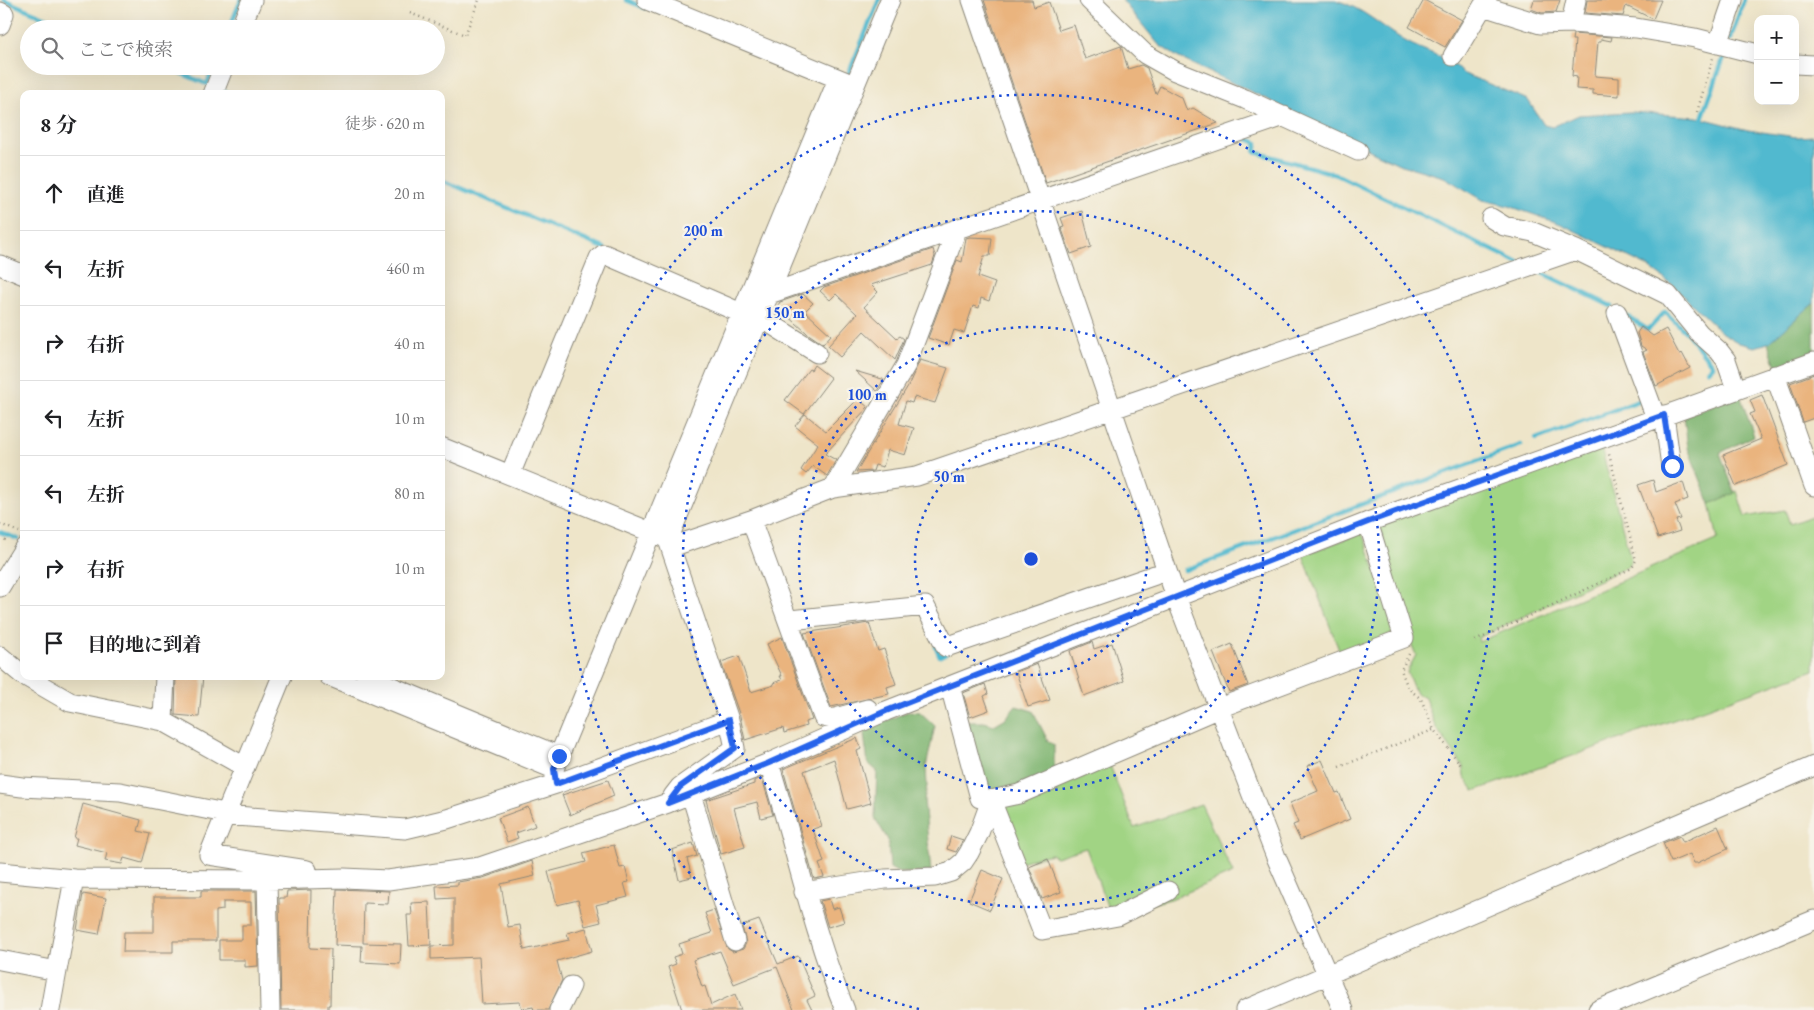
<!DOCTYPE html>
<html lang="ja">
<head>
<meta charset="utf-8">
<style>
	:root { --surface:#fff; --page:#f2f2f2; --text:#202124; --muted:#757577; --line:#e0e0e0 }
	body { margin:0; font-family:"EB Garamond","Noto Serif JP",serif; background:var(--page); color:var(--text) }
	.controls { position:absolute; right:15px; top:15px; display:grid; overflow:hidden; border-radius:10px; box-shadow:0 5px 20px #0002 }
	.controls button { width:45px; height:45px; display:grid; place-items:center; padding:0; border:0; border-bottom:1px solid var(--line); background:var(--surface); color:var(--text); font:25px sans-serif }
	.stop { position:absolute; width:15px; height:15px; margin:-11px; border:4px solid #2563eb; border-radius:50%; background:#fff }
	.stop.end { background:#2563eb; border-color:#fff; box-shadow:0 1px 5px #0008 }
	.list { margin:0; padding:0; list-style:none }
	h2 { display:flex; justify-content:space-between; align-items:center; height:65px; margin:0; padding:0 20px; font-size:21px }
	h2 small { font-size:16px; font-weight:400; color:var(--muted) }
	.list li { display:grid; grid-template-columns:32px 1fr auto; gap:15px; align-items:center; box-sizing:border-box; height:75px; padding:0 20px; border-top:1px solid var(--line) }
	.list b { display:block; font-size:19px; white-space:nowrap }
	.list em { font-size:16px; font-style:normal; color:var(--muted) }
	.icon { flex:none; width:28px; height:28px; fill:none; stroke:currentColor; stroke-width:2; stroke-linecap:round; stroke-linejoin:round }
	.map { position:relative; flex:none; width:1814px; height:1010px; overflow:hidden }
	.search { position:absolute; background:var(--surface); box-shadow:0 5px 20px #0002; left:20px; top:20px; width:425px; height:55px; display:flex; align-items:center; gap:12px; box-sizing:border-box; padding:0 18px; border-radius:28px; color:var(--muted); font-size:19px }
	.panel { position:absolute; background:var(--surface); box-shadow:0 5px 20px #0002; left:20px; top:90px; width:425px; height:590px; border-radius:10px }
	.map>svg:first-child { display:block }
	.green { fill:#a1d484; stroke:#668058 }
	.forest { fill:#80b672; stroke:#56704e }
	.water { fill:#51b9cf; stroke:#3e727d }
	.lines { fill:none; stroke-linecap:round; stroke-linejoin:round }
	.stream { stroke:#51b9cf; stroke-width:4.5 }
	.building { fill:#eab47e }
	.minor-casing { stroke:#8c887a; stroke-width:21 }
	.path { stroke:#8c887a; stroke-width:2.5; stroke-dasharray:1 4; stroke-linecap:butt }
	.minor { stroke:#fff; stroke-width:19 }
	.route { stroke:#2563eb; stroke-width:6 }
	.ring { fill:none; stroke:#1d4ed8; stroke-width:2.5; stroke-dasharray:2.5 5 }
	.centre { fill:#1d4ed8; stroke:#f7f3e8; stroke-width:2.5 }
	.ring-label { font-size:15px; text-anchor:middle; font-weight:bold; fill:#1d4ed8; stroke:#f7f3e8; stroke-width:4.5; stroke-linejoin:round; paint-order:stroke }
</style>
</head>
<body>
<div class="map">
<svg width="1814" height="1010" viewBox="0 0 1814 1010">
	<rect width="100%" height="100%" fill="#f7f3e8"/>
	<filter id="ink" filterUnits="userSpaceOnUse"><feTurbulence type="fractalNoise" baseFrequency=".02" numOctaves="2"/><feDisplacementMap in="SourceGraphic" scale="10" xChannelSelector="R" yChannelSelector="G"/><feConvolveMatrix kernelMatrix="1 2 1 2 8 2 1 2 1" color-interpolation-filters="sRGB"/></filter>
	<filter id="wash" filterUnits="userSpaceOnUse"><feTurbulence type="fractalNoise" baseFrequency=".0096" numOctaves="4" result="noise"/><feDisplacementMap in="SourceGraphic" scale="20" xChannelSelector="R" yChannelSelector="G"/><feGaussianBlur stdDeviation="1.12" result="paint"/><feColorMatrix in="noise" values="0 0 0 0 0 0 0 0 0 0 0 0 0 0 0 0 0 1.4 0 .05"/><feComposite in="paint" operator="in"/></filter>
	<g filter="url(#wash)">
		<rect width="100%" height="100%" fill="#eee5c9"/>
		<path class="green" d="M1601 447 1631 560 1627 567 1478 638 1479 642 1718 539 1710 504 1737 491 1745 517 1785 510 1790 524 1814 515V670L1474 791 1464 776 1463 766 1435 726 1425 698 1415 692 1407 672 1416 655 1407 633 1379 525Z
			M1362 533 1398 630 1342 658 1303 555Z
			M1108 760 1134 828 1201 804 1233 873 1171 899 1110 914 1086 848 1056 857 1051 854 1020 862 996 804Z"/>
		<path class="forest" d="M1814 303V356L1777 369 1768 343Z
			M1740 395 1754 436 1720 453 1735 493 1710 504 1688 448 1684 416Z
			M1016 706 1033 711 1048 741 1054 745V768L1048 779 990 796 963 722H984L994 725 1006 718Z
			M909 711 920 712 935 726 926 767 927 786 924 800 931 872 899 873 890 868 888 840 875 818 877 771 868 763 864 735 865 730Z"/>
		<path class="water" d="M1122 0H1335C1362 7 1382 27 1405 41 1424 52 1448 56 1462 73L1528 100 1544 125 1552 127 1579 115 1631 112 1697 117 1748 130 1796 137 1814 136V303L1768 343 1755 347 1739 343 1722 333 1670 283 1647 266 1561 224 1509 206 1483 200 1444 177 1399 164 1325 129 1265 98 1179 58 1159 45Z"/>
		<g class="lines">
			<path class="stream" d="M4 0 73 29
				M626 0 645 8
				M229 29 241 0
				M1730 40 1744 0
				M164 66 204 83
				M848 75 879 0
				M207 84 214 66
				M222 90 232 94
				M1700 124 1725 54
				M1243 137 1257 143 1255 152 1335 174 1519 263
				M441 180 604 248
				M1538 271 1611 306
				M1627 316 1648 330 1665 312 1689 335 1713 366 1708 370
				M1536 439 1644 399
				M0 532 18 539
				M1185 570 1521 445
				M936 647 940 656 946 653"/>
		</g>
		<g id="blocks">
			<path class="building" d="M984 0H1032L1034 7 1049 2 1059 30 1074 25 1085 59 1121 46 1128 69 1141 65 1147 68 1156 94 1160 86 1182 98 1187 111 1193 108 1218 123 1046 183Z
				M1424 0 1462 20 1445 47 1409 27Z
				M1534 0H1560L1556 12 1542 13 1531 9Z
				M1587 0H1661L1653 19 1626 6 1623 16 1585 13Z
				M1573 34 1612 37 1611 41 1601 39V42H1598L1595 76 1619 78V96L1593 94V90L1576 89 1577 77 1572 76 1575 40H1572Z
				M1082 211 1091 247 1071 254 1061 227 1064 226 1061 218Z
				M970 237 992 238 990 256H984L978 277 995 283 989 301 981 298 979 308 973 306 964 333 954 330 949 345 928 338 957 260 962 262 966 238Z
				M933 249 935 256 932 265 871 285 878 292 864 307 897 338 900 336 904 339 895 360 864 331 840 357 828 346 857 314 836 294 830 300 820 291 824 287Z
				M803 294 813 303 805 311 831 335 823 344 807 333 785 313 782 317 775 310 780 302Z
				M1641 327 1653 336 1666 329 1679 354 1682 353 1690 368 1656 386 1643 352 1647 350 1641 346 1637 333Z
				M920 360 948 368 935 403 914 397 912 403 906 401 899 424 914 428 905 455 888 450 883 467 875 465 873 471 856 472 908 386Z
				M814 365 831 378 804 414 785 400 809 369 811 370Z
				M855 371 882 379H884L877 391Z
				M1814 374V418L1803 422 1790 383Z
				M1762 395 1788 465 1736 486 1723 455 1761 439 1750 414 1755 412 1750 400Z
				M858 399 868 407 825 454 836 460 827 476 813 466 806 474 801 470 818 444 795 426 805 414 826 431Z
				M1653 480 1656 492 1683 482 1688 499 1675 504 1681 519 1676 520 1680 531 1658 538 1638 485Z
				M869 623 878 651 884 649 896 684 887 687 889 694 831 707 804 633Z
				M782 637 812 720 805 722 806 726 784 733 783 728 745 740 740 716 721 662 739 656 751 692 774 685 773 683 782 680 780 676H782L767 644Z
				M1092 642 1094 649 1112 643 1124 681 1084 696 1070 651Z
				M1232 644 1248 685 1229 692 1213 652Z
				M1037 664 1050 700 1028 707 1016 672Z
				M176 676H203L199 717 175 715Z
				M985 684 988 694 984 696 989 710 970 717 963 693Z
				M857 738 861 749 857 751 871 803 847 809 834 759 804 771 822 826 813 829 824 862 819 864 824 877 814 879 783 769Z
				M1322 760 1336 793 1339 792 1350 819 1300 840 1293 825 1298 823 1290 803 1318 791 1307 766Z
				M762 778 773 815 761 818 757 802 734 808 745 847 721 854 706 800 754 784V781Z
				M608 780 614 796 570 815 562 795Z
				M83 804 141 820 138 831 150 834 142 863 124 858 122 864 105 861 107 853 75 845 77 838H74Z
				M528 807 535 826 516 833 518 838 507 842 498 818Z
				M1718 826 1728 849 1697 863H1694L1690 854 1671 862 1663 843 1680 836 1683 842Z
				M951 836 963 840 956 852 947 849Z
				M693 843 697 856 687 859 692 877 679 880 672 850Z
				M614 845 620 868 625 867 629 882 624 883 628 897 596 905 601 922 585 926 578 900 557 905 548 872 586 862 583 853Z
				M1048 859 1061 892 1042 899 1029 867Z
				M532 861 535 876 501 884 508 927 520 925 524 950 569 940 567 933 586 928 592 951 557 961 562 980 548 1010H534L533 1007 522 1009 520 1002 482 1004 479 957 431 959V946L454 945V898L437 899 436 886 458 885V882L483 878Z
				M982 870 1003 879 990 910 969 901Z
				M337 889 389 891 388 904 364 903 363 943 401 944 400 964 361 962 362 946 335 945Z
				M311 890 310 948 331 949 330 1005H328V1010H281L279 898H286L287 891Z
				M201 891H256L258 966 245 967V960H219V940H242V925H251V902H223V910L216 911V941H173V952H123L124 932H154V897H201Z
				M83 894 106 898 99 934 77 930Z
				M829 899 832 909 839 907 844 922 828 927 820 901Z
				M429 902 431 945 409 946 407 915H412L411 903Z
				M714 910 728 949 733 952 743 949 746 943 742 926 759 920 778 964 798 956 815 996 807 1000 812 1010H794L777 967 734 984 720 951 693 960 702 987 705 986 711 1005 735 994 741 1010H682L668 967 676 964 673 957 682 954 679 944 712 933 705 913Z"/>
		</g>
	</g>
	<g filter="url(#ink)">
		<use href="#blocks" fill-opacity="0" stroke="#8c887a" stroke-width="1"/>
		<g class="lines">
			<defs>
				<path id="minor" d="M647 0 849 83
					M972 0 1176 597 1276 857 1343 1010
					M1089 0 1145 54 1175 71 1245 99 1358 151
					M1487 0 1483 6 1540 24 1571 23 1636 28 1695 38 1758 54
					M0 12 4 14 0 25
					M1571 23 1576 0
					M240 29 252 0
					M1718 44 1733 0
					M1453 56 1483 6
					M1795 64 1814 65
					M213 94 224 66
					M1491 218 1504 226 1533 232 1576 250 1668 295 1699 333 1719 351 1726 360 1736 389
					M0 265 24 275
					M769 294 1284 116
					M1617 313 1656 418
					M759 319 771 324 817 353
					M1775 375 1814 486
					M1664 415 1671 466
					M441 447 663 537
					M510 475 599 258 604 254 741 313
					M833 488 906 365 957 229
					M751 520 823 717 832 719 868 709
					M671 547 751 520 833 488 917 476 1576 250
					M0 587 24 548
					M790 620 925 606 946 647 1155 575
					M0 656 24 676
					M25 676 70 702 163 721 243 766
					M282 676 209 855 307 870 305 876
					M329 676 554 769
					M366 676 559 756
					M950 686 980 798 991 800 1042 930 1118 916 1168 891
					M163 721 165 676
					M769 763C795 845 812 930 845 1010
					M0 784 22 787 120 792 225 813
					M556 784 554 769 559 756 838 79
					M691 794 735 941
					M673 796 680 787 735 748 729 720 668 540 890 0
					M224 815 405 829 447 819 556 784 729 720
					M0 872 74 879 267 880 344 878 388 880 480 867 668 803 769 763 886 711 1368 522 1814 362
					M267 880 270 1010
					M804 892 885 879 935 877 951 872 963 862 969 853 979 833 991 800 1019 794 1219 708 1404 638 1368 522
					M0 960 57 971 50 1010
					M57 971 74 879
					M559 1010 571 986
					M1245 1010 1814 766
					M1598 1010 1814 920"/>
			</defs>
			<use href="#minor" class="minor-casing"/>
			<path class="path" d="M410 13 465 35 479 0
				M1697 112 1713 58
				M0 524 19 532
				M0 538 8 541
				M1475 641 1632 568 1636 560 1609 454
				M1409 654 1401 670 1408 688 1421 699 1434 730 1461 765
				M1339 767 1433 730"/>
			<use href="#minor" class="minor"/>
		</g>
	</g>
	<g class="lines" filter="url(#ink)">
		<path class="route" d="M559 756 554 769 556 784 729 720 735 748 680 787 668 803 769 763 886 711 1368 522 1664 415 1672 466"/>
	</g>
	<g class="ring">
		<circle cx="1031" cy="559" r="116"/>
		<circle cx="1031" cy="559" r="232"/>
		<circle cx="1031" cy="559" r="348"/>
		<path d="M919 1009A464 464 0 1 1 1143 1009"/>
	</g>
	<circle cx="1031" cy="559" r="8" class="centre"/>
	<g class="ring-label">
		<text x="703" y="236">200 m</text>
		<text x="785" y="318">150 m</text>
		<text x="867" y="400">100 m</text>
		<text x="949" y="482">50 m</text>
	</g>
</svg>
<div class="controls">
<button>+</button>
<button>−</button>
</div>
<div class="stop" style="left:1672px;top:466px"></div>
<div class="stop end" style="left:559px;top:756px"></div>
<div class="search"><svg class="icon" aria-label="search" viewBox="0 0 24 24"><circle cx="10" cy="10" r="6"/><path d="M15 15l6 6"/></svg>ここで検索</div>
<section class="panel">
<h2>8 分<small>徒歩 · 620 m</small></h2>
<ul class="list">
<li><svg class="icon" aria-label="ahead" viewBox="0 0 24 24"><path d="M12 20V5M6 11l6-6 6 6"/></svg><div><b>直進</b></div><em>20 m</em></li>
<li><svg class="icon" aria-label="left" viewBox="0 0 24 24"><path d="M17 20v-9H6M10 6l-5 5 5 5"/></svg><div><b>左折</b></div><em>460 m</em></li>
<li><svg class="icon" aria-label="right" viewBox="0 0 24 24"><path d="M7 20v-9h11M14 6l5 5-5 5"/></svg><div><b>右折</b></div><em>40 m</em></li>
<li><svg class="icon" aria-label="left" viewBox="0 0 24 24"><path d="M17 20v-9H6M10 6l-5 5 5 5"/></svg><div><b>左折</b></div><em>10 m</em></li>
<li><svg class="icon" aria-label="left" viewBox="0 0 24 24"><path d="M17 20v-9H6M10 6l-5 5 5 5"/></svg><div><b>左折</b></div><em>80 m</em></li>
<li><svg class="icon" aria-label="right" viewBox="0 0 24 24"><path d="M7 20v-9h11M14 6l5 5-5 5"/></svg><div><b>右折</b></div><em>10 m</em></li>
<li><svg class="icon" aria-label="arrive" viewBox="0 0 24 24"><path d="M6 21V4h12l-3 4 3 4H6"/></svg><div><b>目的地に到着</b></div></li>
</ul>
</section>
</div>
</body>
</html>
